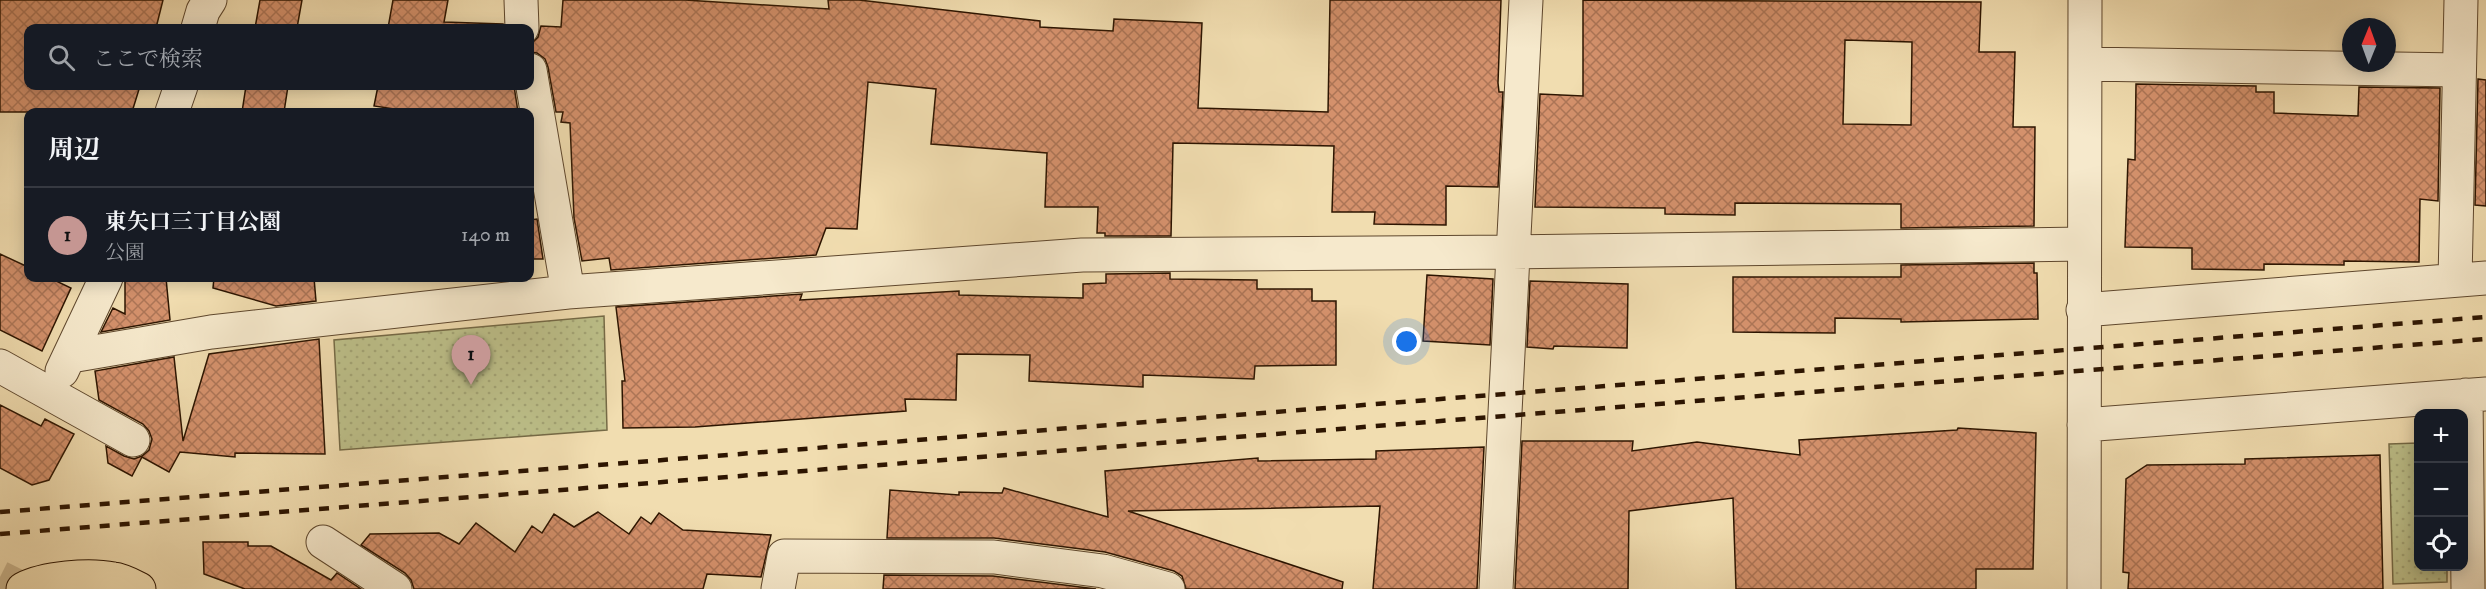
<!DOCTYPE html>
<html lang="ja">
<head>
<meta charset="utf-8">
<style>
	:root { --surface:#171b24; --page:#20242c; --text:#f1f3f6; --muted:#9ea1a6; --line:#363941; --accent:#c59692 }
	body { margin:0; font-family:"IM FELL DW Pica","Noto Serif JP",serif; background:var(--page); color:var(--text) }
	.controls { position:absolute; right:18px; bottom:18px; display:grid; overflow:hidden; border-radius:12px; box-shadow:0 3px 15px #0003 }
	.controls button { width:54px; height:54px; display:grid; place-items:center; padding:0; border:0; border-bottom:2px solid var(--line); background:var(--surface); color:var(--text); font:30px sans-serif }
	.compass { position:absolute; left:2342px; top:18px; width:54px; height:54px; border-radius:50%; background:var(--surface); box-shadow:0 3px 15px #0003; rotate:1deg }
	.you { position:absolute; left:1407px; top:342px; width:21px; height:21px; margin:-15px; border:4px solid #fff; border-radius:50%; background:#1a73e8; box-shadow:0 0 0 9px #1a73e833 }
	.badge { display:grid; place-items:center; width:39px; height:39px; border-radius:50%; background:var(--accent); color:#111; font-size:20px; font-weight:700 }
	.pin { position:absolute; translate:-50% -50px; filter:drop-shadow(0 2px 3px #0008) }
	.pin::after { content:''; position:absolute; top:32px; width:21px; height:18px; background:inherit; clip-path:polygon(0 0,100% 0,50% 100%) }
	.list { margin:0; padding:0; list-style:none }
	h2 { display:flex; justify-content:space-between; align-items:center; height:78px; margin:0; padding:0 24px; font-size:26px }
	h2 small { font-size:20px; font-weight:400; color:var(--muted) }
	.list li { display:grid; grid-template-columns:39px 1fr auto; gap:18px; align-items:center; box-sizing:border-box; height:96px; padding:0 24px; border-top:2px solid var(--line) }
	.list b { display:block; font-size:22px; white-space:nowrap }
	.list p { margin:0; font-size:20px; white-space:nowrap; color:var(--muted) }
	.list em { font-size:20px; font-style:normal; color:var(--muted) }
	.icon { flex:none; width:33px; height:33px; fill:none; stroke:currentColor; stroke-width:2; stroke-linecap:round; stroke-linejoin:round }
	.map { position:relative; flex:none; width:2486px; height:589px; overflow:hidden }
	.search { position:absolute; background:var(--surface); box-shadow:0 3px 15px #0003; left:24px; top:24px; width:510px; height:66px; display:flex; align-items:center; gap:15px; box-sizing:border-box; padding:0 21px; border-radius:12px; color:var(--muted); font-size:22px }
	.panel { position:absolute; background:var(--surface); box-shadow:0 3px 15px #0003; left:24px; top:108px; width:510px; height:174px; border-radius:12px }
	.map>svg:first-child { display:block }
	.park { fill:url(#park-dots); stroke:#756a46; stroke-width:1.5 }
	.building { fill:url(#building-cross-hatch); stroke:#2d1501; stroke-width:1.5; fill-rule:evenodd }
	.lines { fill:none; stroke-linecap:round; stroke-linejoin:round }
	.major-tunnel { stroke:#cab58d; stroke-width:33; stroke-dasharray:33 16; stroke-linecap:butt }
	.minor-casing { stroke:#5e472d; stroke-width:35 }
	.major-casing { stroke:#2d1501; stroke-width:35 }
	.minor { stroke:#f6e9cc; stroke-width:33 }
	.major { stroke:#f1ddb0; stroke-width:33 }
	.rail { stroke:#2d1501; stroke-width:4.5; stroke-dasharray:10 10; stroke-linecap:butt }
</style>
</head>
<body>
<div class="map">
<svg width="2486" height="589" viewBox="0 0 2486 589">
	<defs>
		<pattern id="park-dots" width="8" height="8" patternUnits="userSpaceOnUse" patternTransform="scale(1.5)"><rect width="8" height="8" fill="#bdc08a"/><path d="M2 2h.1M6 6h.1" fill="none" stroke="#a3a475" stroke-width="1.8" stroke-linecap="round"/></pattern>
		<pattern id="building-cross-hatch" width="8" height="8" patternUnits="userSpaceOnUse" patternTransform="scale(1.5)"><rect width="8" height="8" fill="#d4916c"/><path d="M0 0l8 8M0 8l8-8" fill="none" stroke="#ac7556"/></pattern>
	</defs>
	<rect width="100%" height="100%" fill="#f1ddb0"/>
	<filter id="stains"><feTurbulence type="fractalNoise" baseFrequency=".00333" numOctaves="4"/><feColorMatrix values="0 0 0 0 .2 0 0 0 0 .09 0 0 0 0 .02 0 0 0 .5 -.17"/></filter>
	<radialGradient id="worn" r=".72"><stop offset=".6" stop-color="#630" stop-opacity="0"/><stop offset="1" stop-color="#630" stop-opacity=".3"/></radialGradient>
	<path class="park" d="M604 316 607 430 340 450 334 340Z
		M2418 443V566L2447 567V582L2393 584 2389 444Z"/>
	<path class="building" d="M0 0H163L156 28H28V86H140L132 112H0Z
		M260 0H302L297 28H255Z
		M393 0H448L444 22 503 24V28H388Z
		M563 0H685L829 9 828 0H859L1040 21V27L1113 31 1114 19 1202 23 1198 108 1328 112 1330 0H1501L1498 83 1499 92H1503L1498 187 1446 186V225L1374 224 1375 212H1332L1334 146 1173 143 1171 236H1105V233H1097L1098 207H1045L1047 153 931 144 936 89 868 82 857 229 826 228 816 255 611 270 609 258 582 261 574 218 570 123 561 122 563 112H556L548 67 545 59 537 53 530 52V45L538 37 541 26 561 27Z
		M1583 0 1981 2 1979 52H2015L2013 127H2035L2034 226 1901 228V204L1735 203V215L1665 214V208L1535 207 1540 94 1583 96ZM1845 40 1912 42 1911 125 1843 124Z
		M2478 79 2486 80V206L2475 205Z
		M2136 84 2256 86V92H2274V113L2358 116 2359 87 2440 88 2438 201 2420 199 2419 262 2344 261V265L2264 264V270L2192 269V248L2125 247 2128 159 2135 160Z
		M246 86H288L284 112H242Z
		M378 86H514L518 112H414L374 106Z
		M537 219 543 259H530V220Z
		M0 254 28 267V278H50L71 288 42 351 0 330Z
		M2034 263V273H2037L2038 319 1901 322V319L1835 318V333L1733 332V277H1901V265Z
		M1170 273V279L1257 280V289H1312V301H1336V365L1255 366 1254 379 1143 375V387L1029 381 1030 355 957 354 956 400 905 399 906 411 695 427 623 428 622 381H625L616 307 802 294 800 300 959 291V295L1083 298V284L1106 283V274Z
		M1427 275 1493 279 1490 345 1423 341Z
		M125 278H166L170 320 101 332 113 308 125 314Z
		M214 278H314L316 301 276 306 213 288Z
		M1530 281 1628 284 1627 348 1554 346 1553 349 1527 347Z
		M319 339 325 454 235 453V457L180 452 169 472 142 457 132 476 108 463 106 446 124 456 134 459 142 456 149 450 152 439 149 431 143 424 99 400 95 371 174 357 183 441 209 354Z
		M0 405 41 426 45 419 74 434 49 480 32 485 0 468Z
		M1958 428 2036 433 2033 569H1976V589H1736L1733 498 1629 511 1628 589H1515L1522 441H1633L1632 451 1697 442 1800 455 1799 440 1957 430Z
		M1484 447 1477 589H1373L1380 506 1128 511 1343 582 1342 589H1186L1182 576 1174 571 1105 552 994 538H887L890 490 959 495V492L1002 493 1004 488 1108 517 1105 471 1258 458V461L1376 459V451Z
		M2380 455 2383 589H2128L2129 573 2123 572 2126 479 2147 465 2245 464V459Z
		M598 512 629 534 641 517 651 524 659 513 683 530 771 535 761 577 707 574 703 589H414L411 580 405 573 361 545 370 534 439 533 459 544 476 523 515 552 532 526 542 533 554 514 574 527Z
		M203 542H248V546H271L331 580 337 573 361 589H245L204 574Z
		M884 575 993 576 1096 589H883Z"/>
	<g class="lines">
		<path class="major-tunnel" d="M0 577 24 589"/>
		<defs>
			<path id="minor" d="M521 0 522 28
				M198 28 203 11 210 0
				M2085 64 2459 70
				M530 70 568 292
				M172 112 181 86
				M2455 280 2461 0
				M2083 310 2486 278
				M71 356 211 332 568 292 1082 255 1513 252 2084 244
				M0 366 133 440
				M62 371 106 278
				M2466 395 2468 589
				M2084 425 2486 394
				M323 542 395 589
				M778 589 784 556 994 557 1103 571 1168 589
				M1496 589 1526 0
				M2084 589 2085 0"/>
			<path id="major" d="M23 589C44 578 89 574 113 579 122 580 131 585 139 589"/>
		</defs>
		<use href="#minor" class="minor-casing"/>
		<use href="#major" class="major-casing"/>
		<use href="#minor" class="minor"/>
		<use href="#major" class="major"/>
		<path class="rail" d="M0 512 2486 317
			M0 534 2486 339"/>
	</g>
	<rect width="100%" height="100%" filter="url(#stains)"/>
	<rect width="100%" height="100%" fill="url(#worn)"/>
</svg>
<div class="controls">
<button>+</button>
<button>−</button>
<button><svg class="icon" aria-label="locate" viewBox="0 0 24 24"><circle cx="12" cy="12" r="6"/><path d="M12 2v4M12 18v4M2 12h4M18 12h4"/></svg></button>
</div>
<svg class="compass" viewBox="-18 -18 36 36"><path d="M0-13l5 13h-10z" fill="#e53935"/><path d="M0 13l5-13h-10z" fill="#9ea1a6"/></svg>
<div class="you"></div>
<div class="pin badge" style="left:471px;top:385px">1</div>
<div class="search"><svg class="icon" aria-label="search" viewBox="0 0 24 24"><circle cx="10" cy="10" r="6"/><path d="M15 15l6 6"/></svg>ここで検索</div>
<section class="panel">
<h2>周辺<small></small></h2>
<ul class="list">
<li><span class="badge">1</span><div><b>東矢口三丁目公園</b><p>公園</p></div><em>140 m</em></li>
</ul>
</section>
</div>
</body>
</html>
